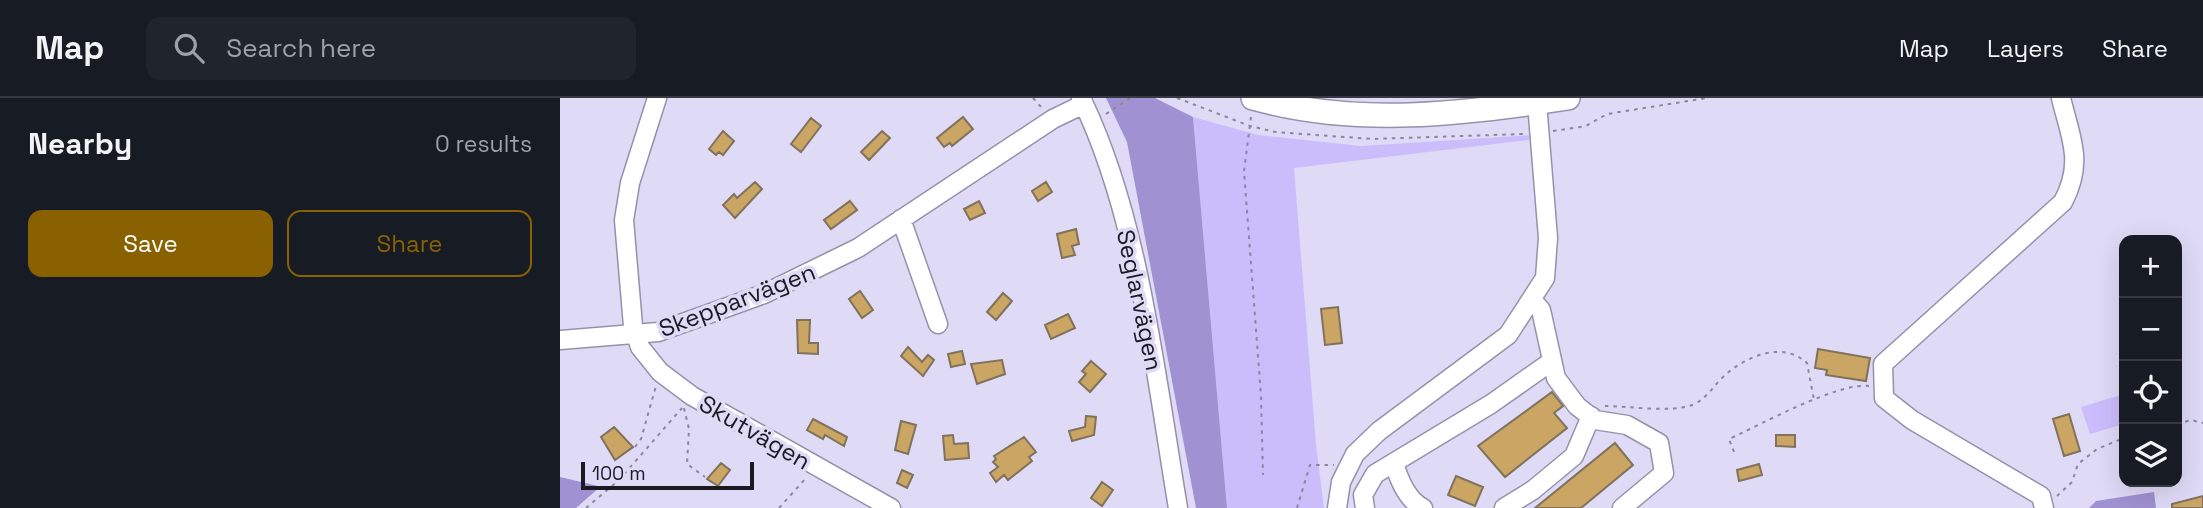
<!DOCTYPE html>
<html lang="en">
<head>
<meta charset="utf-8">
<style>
	:root { --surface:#171b24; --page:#20242c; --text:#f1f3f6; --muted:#9ea1a6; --line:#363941; --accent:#896100 }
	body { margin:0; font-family:"Space Grotesk",sans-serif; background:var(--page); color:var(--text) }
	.controls { position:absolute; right:21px; bottom:21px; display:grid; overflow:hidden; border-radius:14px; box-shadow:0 7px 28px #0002 }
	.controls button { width:63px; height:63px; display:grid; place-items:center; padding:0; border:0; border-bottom:2px solid var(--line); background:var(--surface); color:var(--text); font:35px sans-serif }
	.scale { position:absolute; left:21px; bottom:18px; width:173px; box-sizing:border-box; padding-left:7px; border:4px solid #1b1922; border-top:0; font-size:19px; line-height:24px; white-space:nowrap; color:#1b1922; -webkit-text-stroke:5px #dfdaf6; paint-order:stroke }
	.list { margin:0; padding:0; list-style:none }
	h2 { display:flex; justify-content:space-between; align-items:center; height:91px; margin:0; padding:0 28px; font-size:30px }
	h2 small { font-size:23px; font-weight:400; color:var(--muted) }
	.actions { display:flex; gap:14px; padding:21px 28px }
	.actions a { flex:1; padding:16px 0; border:2px solid var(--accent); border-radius:14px; text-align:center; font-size:24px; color:var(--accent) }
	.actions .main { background:var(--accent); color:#fff }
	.icon { flex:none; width:38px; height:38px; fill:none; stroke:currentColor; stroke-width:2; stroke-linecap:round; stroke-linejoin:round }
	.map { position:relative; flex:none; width:1643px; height:410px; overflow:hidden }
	header { display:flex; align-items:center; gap:42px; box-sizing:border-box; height:98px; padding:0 35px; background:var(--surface); border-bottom:2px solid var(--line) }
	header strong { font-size:33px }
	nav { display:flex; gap:38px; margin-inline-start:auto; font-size:24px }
	.search { width:490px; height:63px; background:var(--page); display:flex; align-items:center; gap:18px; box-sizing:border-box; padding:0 24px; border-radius:14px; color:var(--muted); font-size:26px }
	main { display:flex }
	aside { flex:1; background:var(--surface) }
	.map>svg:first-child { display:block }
	.green { fill:#cbbdfc }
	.forest { fill:#a091d2 }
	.building { fill:#caa564; stroke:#80725b; stroke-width:2 }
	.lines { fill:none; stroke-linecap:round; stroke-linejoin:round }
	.minor-casing { stroke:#9691ab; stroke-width:21 }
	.major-casing { stroke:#9691ab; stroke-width:26 }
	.path { stroke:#8b889b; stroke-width:2; stroke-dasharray:3.5 5; stroke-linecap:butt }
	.minor { stroke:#fff; stroke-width:18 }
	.major { stroke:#fff; stroke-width:23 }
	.labels { text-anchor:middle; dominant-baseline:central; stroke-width:7; stroke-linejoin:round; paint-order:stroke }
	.street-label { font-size:24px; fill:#1b1922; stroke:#dfdaf6 }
</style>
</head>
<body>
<header>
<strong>Map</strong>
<div class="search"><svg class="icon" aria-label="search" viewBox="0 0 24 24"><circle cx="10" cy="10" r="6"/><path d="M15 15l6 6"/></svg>Search here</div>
<nav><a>Map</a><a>Layers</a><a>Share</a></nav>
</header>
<main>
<aside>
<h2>Nearby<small>0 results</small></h2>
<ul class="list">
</ul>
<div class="actions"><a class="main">Save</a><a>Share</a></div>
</aside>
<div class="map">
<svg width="1643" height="410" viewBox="0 0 1643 410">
	<rect width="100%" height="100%" fill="#dfdaf6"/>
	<path class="green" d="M633 19 698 37 801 48 973 37 968 42 734 70 756 347 764 410H667Z
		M1564 296V326L1530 336 1521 309Z"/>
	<path class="forest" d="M546 0H595L633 19 667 410H636L567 44Z
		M0 379 38 388 40 389 16 410H0Z
		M1594 394 1596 410H1529L1536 403Z"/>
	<path class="building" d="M403 19 413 31 392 48 390 45 384 49 377 40Z
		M251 20 261 28 241 54 231 46Z
		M163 33 174 43 163 57 159 54 156 57 149 51Z
		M322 33 330 40 309 62 301 54Z
		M195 84 202 91 175 120 163 107 174 96 177 100Z
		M486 84 492 94 478 103 472 93Z
		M290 103 297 112 271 131 264 122Z
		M419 103 425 115 410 122 404 111Z
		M516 131 519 146 512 148 515 157 502 160 497 136Z
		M300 193 313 212 302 220 289 201Z
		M443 195 452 203 436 222 427 214Z
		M778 209 782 245 765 247 761 211Z
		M508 216 515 230 491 241 485 227Z
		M237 222H250L249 245H258V256L238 255Z
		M348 249 362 264 368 257 374 262 363 278 341 258Z
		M1258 251 1310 260 1306 283 1266 277 1267 272 1255 270Z
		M402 253 405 266 391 269 388 256Z
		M442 262 445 276 417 286 411 266Z
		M531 263 546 276 530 294 519 284 526 276 522 273Z
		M992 294 1003 308 994 315 1007 330 945 379 918 348Z
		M1509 316 1520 353 1504 358 1493 321Z
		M526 318 536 319 534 337 512 343 509 333 525 329Z
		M253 321 287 339 284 348 265 337 263 341 247 332Z
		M341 323 356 327 348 356 335 352Z
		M54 329 73 349 55 362 41 339Z
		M393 337 394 346 408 345 409 360 385 362 383 338Z
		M1216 337H1235V349L1216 348Z
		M464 339 476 354 469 359 472 363 448 382 444 377 436 384 430 375 438 369 433 364 436 361 434 358Z
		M1055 345 1073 367 1021 410H975Z
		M161 365 170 372 158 388 147 381Z
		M1199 366 1202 377 1179 383 1177 372Z
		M342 372 353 377 347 390 337 385Z
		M896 378 923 389 915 408 888 397Z
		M542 384 553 392 542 408 531 400Z
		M1643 398V410H1612V406Z"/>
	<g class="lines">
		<defs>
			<path id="minor" d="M97 0 70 85 64 122 73 228 80 249 100 274 132 298 331 410
				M521 0C579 118 596 280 618 410
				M341 121 378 226
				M973 203 981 212 996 280 1017 308 1035 322 1067 327 1099 345 1104 375 1062 410
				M0 242 98 234 204 196 298 150 493 21 524 6
				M834 365C839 382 847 402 863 410
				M777 410 781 384 795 356 819 333 948 237 985 180 988 140 977 5
				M805 410 803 397 815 376 931 306 992 263
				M944 410 973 392 1014 358 1031 318
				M1484 410 1481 398 1352 322 1324 300 1323 266 1503 104C1524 64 1511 41 1501 0"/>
			<path id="major" d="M693 0C797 29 903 16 1008 0"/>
		</defs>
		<use href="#minor" class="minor-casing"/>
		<use href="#major" class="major-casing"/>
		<path class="path" d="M473 0 482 10
			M617 0 690 28 715 34 812 41 963 36
			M546 16 570 0
			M691 19 684 73 701 298 703 377
			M993 33 1026 28 1047 16 1147 0
			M1045 308C1068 308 1111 315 1132 307 1147 301 1153 288 1164 278 1185 259 1222 242 1247 265L1254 302
			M124 310 129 331 127 366 145 379
			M1617 326 1631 322 1643 325
			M75 349 81 341 96 288
			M1174 354 1169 341C1200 327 1278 284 1309 288
			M1497 398 1512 384 1518 366 1537 351 1564 340
			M26 410 59 382 122 310
			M219 410 247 379
			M737 410 750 367H774"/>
		<use href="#minor" class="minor"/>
		<use href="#major" class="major"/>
	</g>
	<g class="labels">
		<g class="street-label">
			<text transform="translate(177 202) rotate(-21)">Skepparvägen</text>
			<text transform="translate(580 202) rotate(78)">Seglarvägen</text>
			<text transform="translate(195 334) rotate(30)">Skutvägen</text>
		</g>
	</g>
</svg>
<div class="controls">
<button>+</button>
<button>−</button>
<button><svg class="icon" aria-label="locate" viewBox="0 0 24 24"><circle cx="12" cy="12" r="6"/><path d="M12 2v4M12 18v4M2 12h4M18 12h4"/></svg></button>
<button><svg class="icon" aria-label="layers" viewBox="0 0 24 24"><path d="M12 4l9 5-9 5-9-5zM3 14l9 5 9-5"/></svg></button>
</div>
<div class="scale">100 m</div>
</div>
</main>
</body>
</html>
